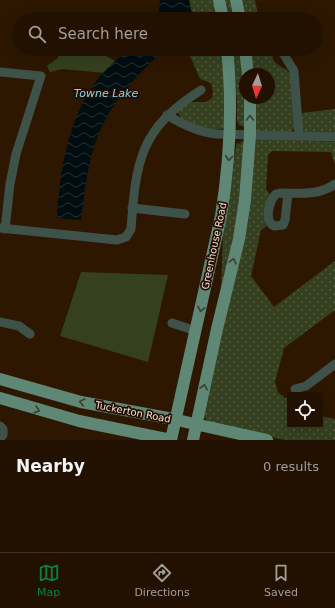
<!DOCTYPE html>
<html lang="en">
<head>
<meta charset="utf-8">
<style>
	:root { --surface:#221101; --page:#2a1a0b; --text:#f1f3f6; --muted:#a29d99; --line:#3f3123; --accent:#0b8043 }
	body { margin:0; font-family:"DejaVu Sans",sans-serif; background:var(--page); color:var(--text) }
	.controls { position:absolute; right:12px; bottom:12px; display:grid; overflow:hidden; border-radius:0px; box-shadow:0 4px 16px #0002 }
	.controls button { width:36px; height:36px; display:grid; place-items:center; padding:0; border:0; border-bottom:1px solid var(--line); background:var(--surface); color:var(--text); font:20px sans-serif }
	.compass { position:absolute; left:239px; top:68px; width:36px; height:36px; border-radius:50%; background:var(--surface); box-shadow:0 4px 16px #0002; rotate:184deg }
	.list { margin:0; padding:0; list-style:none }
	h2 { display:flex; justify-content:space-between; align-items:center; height:52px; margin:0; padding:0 16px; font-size:17px }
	h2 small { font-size:13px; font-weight:400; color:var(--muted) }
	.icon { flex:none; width:22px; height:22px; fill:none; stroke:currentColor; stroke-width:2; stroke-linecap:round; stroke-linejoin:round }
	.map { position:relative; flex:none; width:335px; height:440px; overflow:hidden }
	.search { position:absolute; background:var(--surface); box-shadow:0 4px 16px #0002; left:12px; right:12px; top:12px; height:44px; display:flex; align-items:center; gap:10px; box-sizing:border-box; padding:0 14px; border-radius:22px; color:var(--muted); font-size:15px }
	.sheet { height:112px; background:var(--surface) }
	nav { display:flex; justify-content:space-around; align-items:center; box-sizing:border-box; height:56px; border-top:1px solid var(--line); background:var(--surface); font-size:11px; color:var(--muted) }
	nav a { display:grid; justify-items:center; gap:2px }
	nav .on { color:var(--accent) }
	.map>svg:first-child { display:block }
	.grass { fill:url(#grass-dots); fill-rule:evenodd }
	.park { fill:#354021 }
	.water { fill:url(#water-waves) }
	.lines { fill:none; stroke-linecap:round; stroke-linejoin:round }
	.minor { stroke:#3f524a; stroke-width:9 }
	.major { stroke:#5f8776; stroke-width:12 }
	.oneway { stroke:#3a3e2f }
	.labels { text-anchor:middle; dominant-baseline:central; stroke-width:3.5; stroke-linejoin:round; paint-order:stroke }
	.street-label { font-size:10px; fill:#f1e2d4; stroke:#220d00 }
	.water-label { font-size:11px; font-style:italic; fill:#80daef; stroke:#220d00 }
</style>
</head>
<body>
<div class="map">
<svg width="335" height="440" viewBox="0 0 335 440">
	<defs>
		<pattern id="grass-dots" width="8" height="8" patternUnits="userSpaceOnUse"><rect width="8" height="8" fill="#354021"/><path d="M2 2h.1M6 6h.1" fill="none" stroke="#535b40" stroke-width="1.8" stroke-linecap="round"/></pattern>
		<pattern id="water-waves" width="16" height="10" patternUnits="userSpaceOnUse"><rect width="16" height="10" fill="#000d11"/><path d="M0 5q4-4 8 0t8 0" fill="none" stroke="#263033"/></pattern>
	</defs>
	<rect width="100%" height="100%" fill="#2d1701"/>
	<path class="grass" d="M189 0H215L219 19H193Z
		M223 0H255L259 19H226Z
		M187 49H224L226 127C216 134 180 125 178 112L190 102H206L212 98 213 92 211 83 200 79Z
		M231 49H272C273 52 272 55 273 59 277 67 286 67 291 75L295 126 291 132H259L239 125 237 120V100ZM245 74H269V98H245Z
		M335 109V134L304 132 302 129V113Z
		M260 139 335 142V165L331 152 272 151 268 155 266 189 271 196C266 206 263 216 266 227L261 230 251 276 274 307 335 261V310L284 348 275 382 278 392 285 398H290V425H320V416L335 419V440H285L210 423 203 416 221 293 223 231 230 193 236 146 237 143 241 144 240 142Z"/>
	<path class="park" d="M59 49H94L115 61 104 73 63 69 50 72 47 66 58 58Z
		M81 272 168 275 148 362 60 336Z"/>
	<path class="water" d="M160 0H189L193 19H158Z
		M130 49H169C155 56 146 67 135 79 92 126 89 159 81 220L57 218C60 172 67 122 95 83 104 70 117 59 130 49Z"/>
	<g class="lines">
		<path class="minor" d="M283 53 294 71 299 136
			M0 72 41 76 16 154 10 184 5 229
			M167 115C183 125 198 132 216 134L335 137
			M288 193 285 220 283 225 274 226C264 221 269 201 276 194L280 193C300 193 318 196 335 184
			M132 208 185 214
			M0 228 117 240 126 237 131 229C136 160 140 129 201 90
			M0 322 19 326 30 334
			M172 323 196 331
			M295 389 306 386 335 364
			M0 426 3 429V435L0 438"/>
		<path class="major" d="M219 0 223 19
			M236 0 240 19
			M245 49 248 74
			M0 379 81 402 168 418 267 440
			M0 398 79 421 171 440
			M171 440 221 216C230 160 233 105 227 49
			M193 440 217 329 239 239 245 200 250 135V98"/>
	</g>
	<defs><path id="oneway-chevron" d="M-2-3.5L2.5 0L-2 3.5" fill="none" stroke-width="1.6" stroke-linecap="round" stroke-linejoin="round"/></defs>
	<g class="oneway">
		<use href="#oneway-chevron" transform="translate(250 118) rotate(-90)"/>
		<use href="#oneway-chevron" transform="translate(229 158) rotate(95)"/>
		<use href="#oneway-chevron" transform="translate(233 261) rotate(-76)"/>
		<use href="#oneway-chevron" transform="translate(201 309) rotate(102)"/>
		<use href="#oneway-chevron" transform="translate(204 387) rotate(-78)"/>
		<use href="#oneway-chevron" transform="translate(82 402) rotate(-167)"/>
		<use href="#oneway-chevron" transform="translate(37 410) rotate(16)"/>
	</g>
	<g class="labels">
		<g class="street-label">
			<text transform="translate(214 246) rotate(-78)">Greenhouse Road</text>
			<text transform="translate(133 412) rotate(11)">Tuckerton Road</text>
		</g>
		<g class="water-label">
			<text x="106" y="93">Towne Lake</text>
		</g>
	</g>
</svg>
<div class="controls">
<button><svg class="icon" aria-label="locate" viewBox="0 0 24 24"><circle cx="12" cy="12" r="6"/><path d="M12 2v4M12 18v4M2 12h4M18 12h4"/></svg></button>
</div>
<svg class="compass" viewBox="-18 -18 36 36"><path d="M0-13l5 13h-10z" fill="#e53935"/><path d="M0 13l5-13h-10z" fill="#a29d99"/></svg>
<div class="search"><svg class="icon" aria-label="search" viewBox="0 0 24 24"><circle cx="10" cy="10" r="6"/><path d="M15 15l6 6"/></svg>Search here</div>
</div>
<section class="sheet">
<h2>Nearby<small>0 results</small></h2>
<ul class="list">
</ul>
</section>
<nav>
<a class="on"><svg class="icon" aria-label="map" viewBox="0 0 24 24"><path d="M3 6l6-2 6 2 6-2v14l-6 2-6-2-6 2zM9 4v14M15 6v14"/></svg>Map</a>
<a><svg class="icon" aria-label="directions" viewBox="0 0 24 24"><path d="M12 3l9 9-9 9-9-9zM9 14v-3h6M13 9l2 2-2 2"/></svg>Directions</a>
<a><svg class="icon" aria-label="saved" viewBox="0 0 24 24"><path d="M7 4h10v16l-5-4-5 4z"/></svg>Saved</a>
</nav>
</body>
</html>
